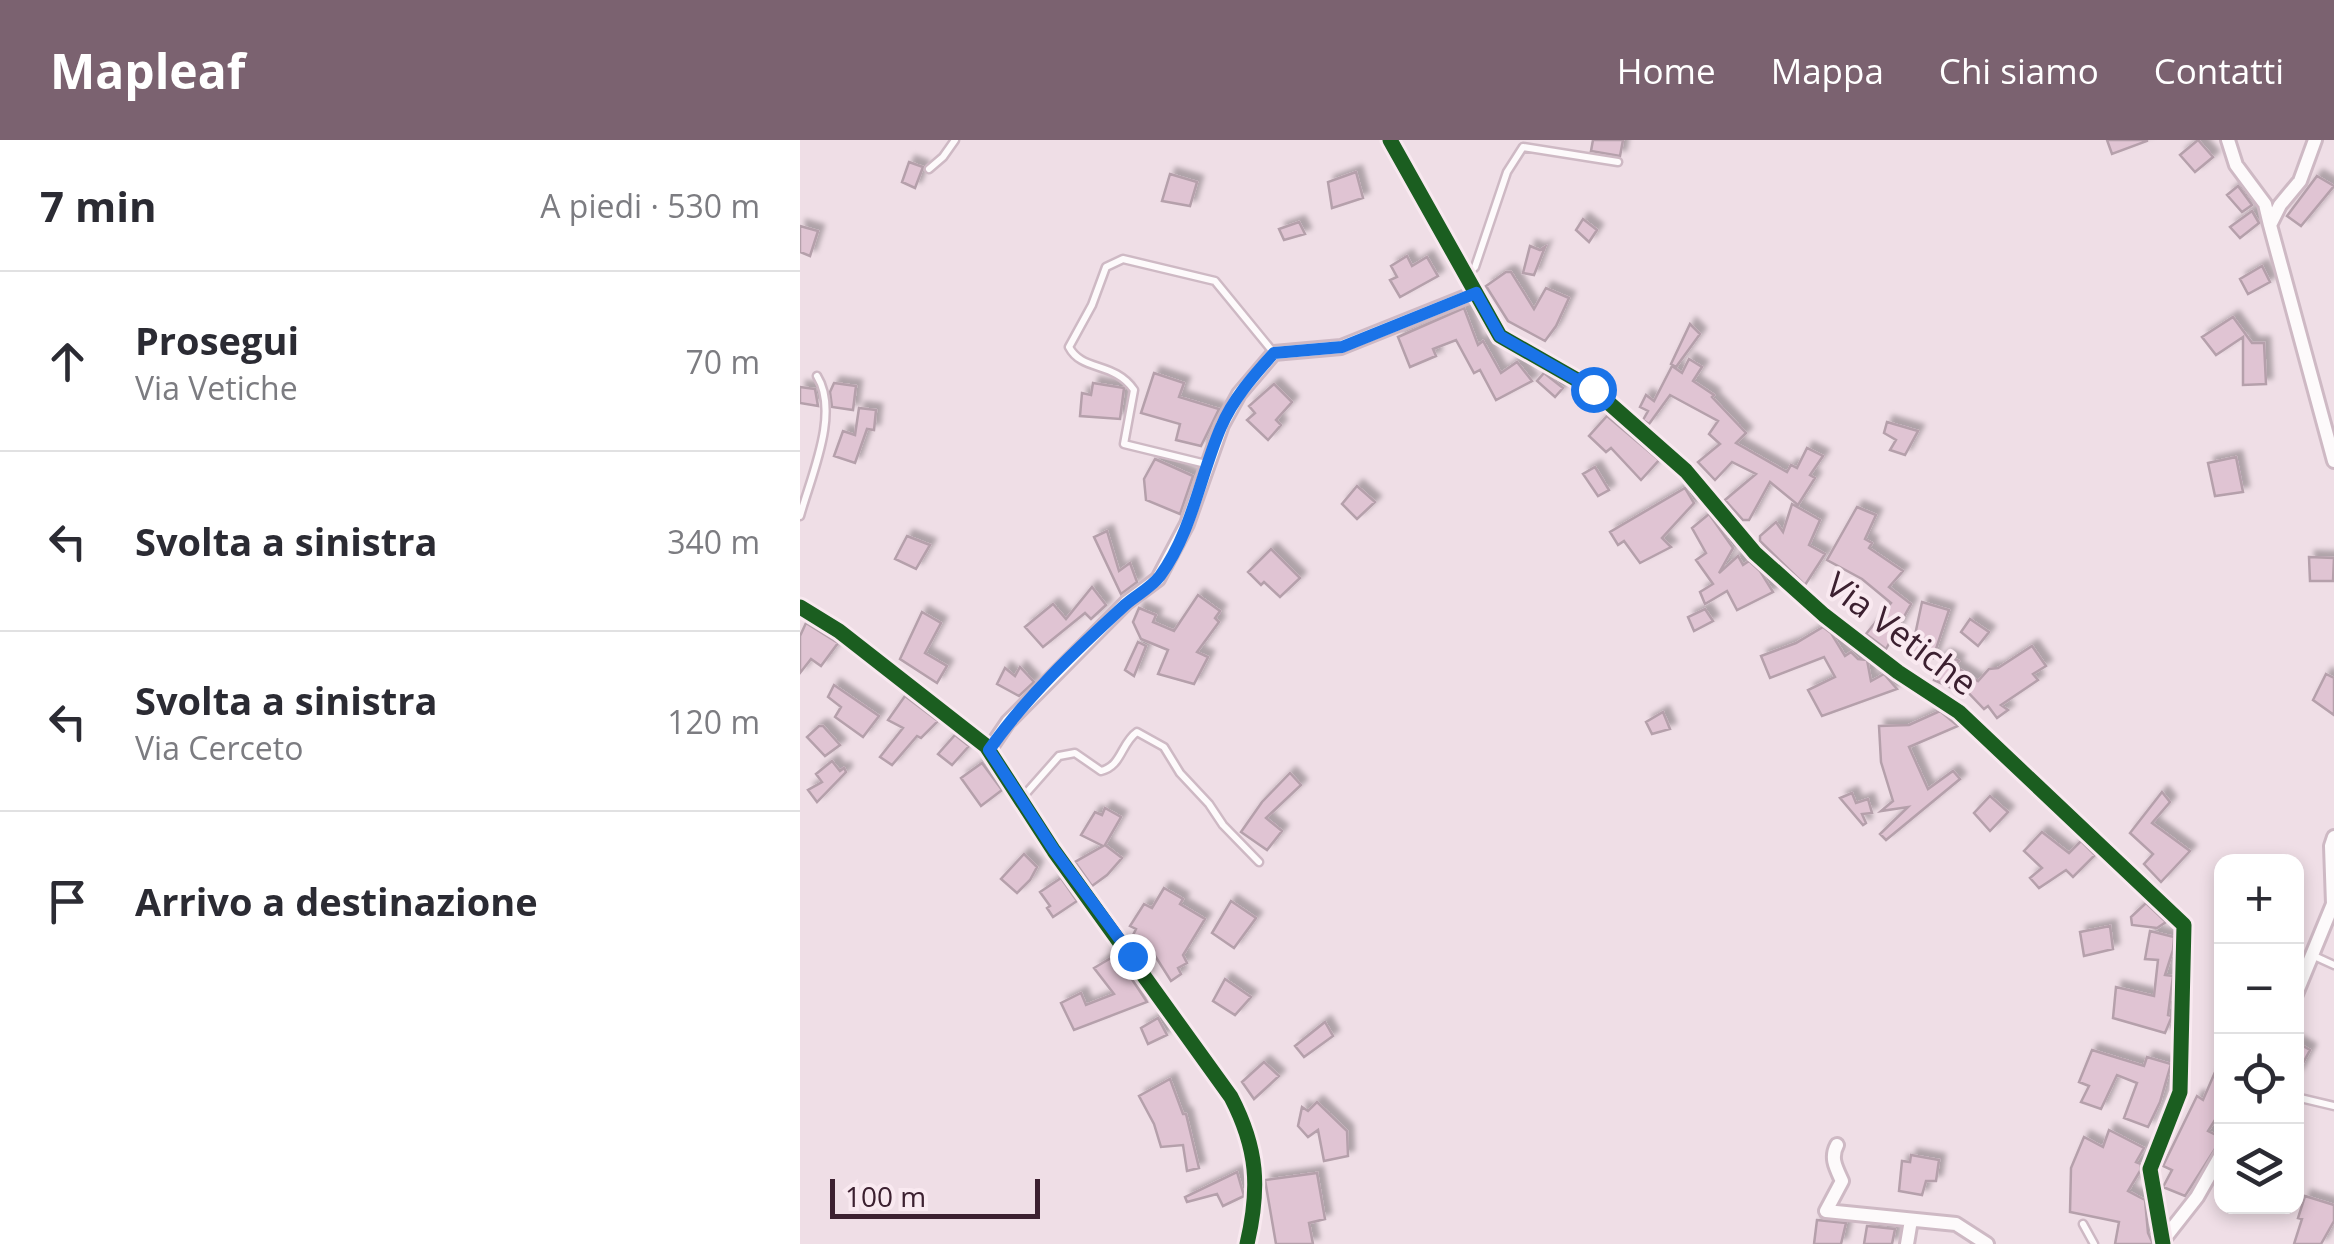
<!DOCTYPE html>
<html lang="it">
<head>
<meta charset="utf-8">
<style>
	:root { --surface:#fff; --page:#f2f2f3; --text:#2b2b33; --muted:#7c7c81; --line:#e1e1e2; --accent:#7b6270 }
	body { margin:0; font-family:"Open Sans",sans-serif; background:var(--page); color:var(--text) }
	.controls { position:absolute; right:30px; bottom:30px; display:grid; overflow:hidden; border-radius:20px; box-shadow:0 5px 15px #0003 }
	.controls button { width:90px; height:90px; display:grid; place-items:center; padding:0; border:0; border-bottom:2px solid var(--line); background:var(--surface); color:var(--text); font:50px sans-serif }
	.scale { position:absolute; left:30px; bottom:25px; width:210px; box-sizing:border-box; padding-left:10px; border:5px solid #3c2030; border-top:0; font-size:28px; line-height:35px; white-space:nowrap; color:#3c2030; -webkit-text-stroke:8px #f9e9f0; paint-order:stroke }
	.stop { position:absolute; width:30px; height:30px; margin:-22px; border:8px solid #1a73e8; border-radius:50%; background:#fff }
	.stop.end { background:#1a73e8; border-color:#fff; box-shadow:0 2px 10px #0008 }
	.list { margin:0; padding:0; list-style:none }
	h2 { display:flex; justify-content:space-between; align-items:center; height:130px; margin:0; padding:0 40px; font-size:42px }
	h2 small { font-size:32px; font-weight:400; color:var(--muted) }
	.list li { display:grid; grid-template-columns:65px 1fr auto; gap:30px; align-items:center; box-sizing:border-box; height:180px; padding:0 40px; border-top:2px solid var(--line) }
	.list b { display:block; font-size:38px; white-space:nowrap }
	.list p { margin:0; font-size:32px; white-space:nowrap; color:var(--muted) }
	.list em { font-size:32px; font-style:normal; color:var(--muted) }
	.icon { flex:none; width:55px; height:55px; fill:none; stroke:currentColor; stroke-width:2; stroke-linecap:round; stroke-linejoin:round }
	.map { position:relative; flex:none; width:1534px; height:1104px; overflow:hidden }
	header { display:flex; align-items:center; gap:60px; box-sizing:border-box; height:140px; padding:0 50px; background:var(--accent); color:#fff }
	header strong { font-size:48px }
	nav { display:flex; gap:55px; margin-inline-start:auto; font-size:35px }
	main { display:flex }
	aside { flex:1; background:var(--surface) }
	.map>svg:first-child { display:block }
	.building { fill:#e0c4d3; stroke:#b5a0ab; stroke-width:2.5; filter:url(#shadow) }
	.lines { fill:none; stroke-linecap:round; stroke-linejoin:round }
	.lane-casing { stroke:#ceb9c4; stroke-width:11 }
	.street-casing { stroke:#ceb9c4; stroke-width:18 }
	.lane { stroke:#fdfafb; stroke-width:6 }
	.street { stroke:#fdfafb; stroke-width:12 }
	.cycleway-casing { stroke:#f9e9f0; stroke-width:21 }
	.cycleway { stroke:#1b5e20; stroke-width:15 }
	.route { stroke:#1a73e8; stroke-width:12 }
	.labels { text-anchor:middle; dominant-baseline:central; stroke-width:8; stroke-linejoin:round; paint-order:stroke }
	.street-label { font-size:35px; fill:#3c2030; stroke:#f9e9f0 }
</style>
</head>
<body>
<header>
<strong>Mapleaf</strong>
<nav><a>Home</a><a>Mappa</a><a>Chi siamo</a><a>Contatti</a></nav>
</header>
<main>
<aside>
<h2>7 min<small>A piedi · 530 m</small></h2>
<ul class="list">
<li><svg class="icon" aria-label="ahead" viewBox="0 0 24 24"><path d="M12 20V5M6 11l6-6 6 6"/></svg><div><b>Prosegui</b><p>Via Vetiche</p></div><em>70 m</em></li>
<li><svg class="icon" aria-label="left" viewBox="0 0 24 24"><path d="M17 20v-9H6M10 6l-5 5 5 5"/></svg><div><b>Svolta a sinistra</b></div><em>340 m</em></li>
<li><svg class="icon" aria-label="left" viewBox="0 0 24 24"><path d="M17 20v-9H6M10 6l-5 5 5 5"/></svg><div><b>Svolta a sinistra</b><p>Via Cerceto</p></div><em>120 m</em></li>
<li><svg class="icon" aria-label="arrive" viewBox="0 0 24 24"><path d="M6 21V4h12l-3 4 3 4H6"/></svg><div><b>Arrivo a destinazione</b></div></li>
</ul>
</aside>
<div class="map">
<svg width="1534" height="1104" viewBox="0 0 1534 1104">
	<defs>
		<filter id="shadow"><feDropShadow dx="6" dy="-6" stdDeviation="2.5" flood-color="#0004"/></filter>
	</defs>
	<rect width="100%" height="100%" fill="#efdee6"/>
	<path class="building" d="M793 0H823L820 16 791 11Z
		M1307 0H1347V1L1312 14Z
		M1398 0 1413 17 1395 32 1380 15Z
		M109 22 123 27 115 48 102 42Z
		M556 32 563 58 532 68 528 42Z
		M370 34 397 42 390 66 362 61Z
		M1517 36 1534 46 1501 86 1487 76Z
		M1438 46 1452 65 1442 72 1427 55Z
		M1452 71 1459 83 1440 98 1430 87Z
		M783 79 797 90 789 102 776 90Z
		M499 82 505 94 484 100 479 89Z
		M0 86 18 91 10 116 0 112Z
		M730 106 740 110 745 107 734 135 723 133Z
		M607 116 612 126 627 117 638 136 600 157 590 140 597 137 591 126Z
		M1462 126 1470 142 1448 154 1440 139Z
		M706 132H711L734 169 746 148 769 158 756 186 745 201 708 181 686 146Z
		M664 168 678 205 683 201 701 233 717 222 732 241 696 260 680 230 674 233 656 200 633 209 636 216 610 227 598 197Z
		M1433 177 1452 203H1464L1466 244 1443 245V197L1416 215 1402 197Z
		M890 184 900 194 876 227 871 224Z
		M889 219 902 227 893 241 914 255 912 257 946 293 936 303 987 332 991 325 997 328 1007 308 1023 316 1010 335 1015 338 998 365 970 342 949 380H943L925 360 956 334 932 322 915 340 898 322 920 304 909 294 918 281 870 255 849 284 843 280 848 271 840 267 846 255 854 261 872 226 882 233Z
		M354 233 384 243 379 257 419 269 401 306 376 300 380 284 341 273Z
		M744 233 763 248 755 257 737 241Z
		M34 243 56 246 53 270 32 267 30 252Z
		M293 243 324 248 320 279 280 276 282 253 291 255Z
		M474 244 492 262 476 280 481 285 468 300 447 280 455 273 449 266Z
		M0 247 15 249 18 266 0 263Z
		M59 268 76 270 74 290 67 289 55 323 34 316 43 291 55 295Z
		M807 276 859 320 841 340 811 308 806 312 789 296Z
		M1087 282 1118 291 1105 315 1090 310 1096 300 1084 293Z
		M1436 317 1443 352 1415 356 1408 323Z
		M355 319 393 336 380 374 346 360 344 339Z
		M795 327 809 350 798 356 783 334Z
		M557 346 575 362 557 379 542 364Z
		M885 348 894 363 862 398 871 407 840 423 824 401 818 405 810 392Z
		M992 364 1020 380 1009 405 1025 414 1005 445 960 401V396L976 382 983 392Z
		M1057 367 1076 375 1065 399 1072 403 1069 408 1103 431 1089 447 1111 464 1086 509 1066 494 1091 463 1062 439 1027 420Z
		M909 374 933 408 919 433 938 416 943 425 949 421 960 431 973 452 937 470 927 451 905 464 900 452 913 444 896 420 906 413 892 388Z
		M307 391 319 431 330 423 337 442 321 454 294 397Z
		M107 396 130 405 116 429 95 419Z
		M471 409 500 438 480 457 464 442 461 445 448 432Z
		M1509 417 1534 418 1533 441H1510Z
		M292 447 306 465 291 479 285 473 243 507 225 487 253 464 266 479Z
		M398 455 420 471 415 478 419 482 397 512 408 517 394 544 358 534 368 510 341 499 333 482 339 468 356 475 353 482 374 491Z
		M1122 462 1149 470 1133 518 1111 514Z
		M905 469 913 481 894 491 888 477Z
		M122 472 141 483 125 513 147 526 137 543 100 519Z
		M1170 479 1189 492 1178 506 1161 492Z
		M6 483 38 503 21 526 11 519 0 533V496Z
		M1023 487 1031 493 1045 516 1051 512 1058 519 1067 520 1071 541 1084 534 1097 549 1022 576 1008 550 1035 537 1024 517 970 538 961 516 996 503Z
		M338 502 346 506 334 536 325 530Z
		M1232 506 1246 526 1233 534 1238 540 1201 565 1208 570 1197 578 1188 566 1184 569 1159 543 1156 550 1134 540 1140 523 1138 520 1146 515 1159 521 1155 526 1178 541 1189 529 1198 528Z
		M220 527 234 542 219 556 197 544 205 528 215 536Z
		M1526 534 1534 538V575L1513 560Z
		M34 545 79 576 63 597 35 577 41 567 28 557Z
		M105 556 138 581 121 598 117 596 92 625 80 617 103 588 88 580Z
		M1140 571 1158 586 1109 607 1128 649 1153 631 1160 639 1086 700 1080 694 1108 667 1081 671 1093 661 1081 622 1079 586 1109 585Z
		M863 572 870 589 852 594 846 582Z
		M19 586H23L40 605 25 616 7 597Z
		M155 595 169 606 152 625 138 614Z
		M32 621 40 631 44 628 46 632 17 662 8 650 22 642 16 634Z
		M182 623 202 650 181 666 161 638Z
		M490 633 501 645 466 678 482 691 467 710 441 692 462 662Z
		M1362 652 1370 662 1352 683 1390 711 1361 742 1344 724 1353 714 1330 693Z
		M1052 653 1056 663 1068 659 1072 673 1062 674 1066 683 1063 685 1040 658Z
		M1190 656 1208 672 1190 691 1174 673Z
		M305 668 321 677 305 705 322 718 307 735 292 746 275 722 303 706 281 695 295 672 302 675Z
		M1242 692 1269 713 1281 701 1295 715 1273 737 1266 730 1239 748 1230 738 1242 728 1224 711Z
		M224 714 237 727 230 740 217 753 201 739Z
		M261 738 277 761 253 777 247 768 250 766 240 752Z
		M364 748 383 759 380 764 405 779 383 815 387 823 378 828 381 834 371 841 352 811 332 797 336 789 330 786 344 764 352 768Z
		M431 761 456 778 434 808 412 793Z
		M1346 763 1366 782 1357 788 1332 785 1331 777Z
		M1310 786 1313 809 1284 816 1280 792Z
		M1350 791 1374 797 1373 810 1365 835 1373 836 1368 875 1372 876 1365 893 1313 878 1316 847 1354 856 1358 820 1345 819Z
		M316 815 347 862 274 890 261 863 281 853 286 865 314 854 294 828Z
		M425 839 451 857 435 875 413 861Z
		M358 878 367 895 348 904 341 888Z
		M525 882 533 896 504 917 495 906Z
		M1496 902 1510 910 1496 936Z
		M1292 910 1344 926 1347 917 1371 924 1360 962 1348 987 1324 978 1337 943 1317 935 1301 969 1281 962 1289 946 1279 942Z
		M1422 916V969L1408 991 1422 998 1385 1056 1363 1047 1372 1030 1363 1026 1397 956 1403 960Z
		M464 922 479 936 454 959 442 942Z
		M370 939 383 974H386L399 1028 387 1031 383 1005 361 1007 354 984 339 956Z
		M517 962 547 991 548 1016 524 1021 518 990 508 997 498 986 502 967 508 971Z
		M1309 990 1344 1008 1336 1022 1341 1024 1340 1031 1328 1051 1345 1060 1348 1093 1353 1104H1315L1319 1082 1270 1072 1271 1028 1284 997 1303 1007Z
		M1111 1015 1139 1020 1136 1041H1126L1122 1055 1099 1051 1102 1021 1110 1022Z
		M437 1032 444 1056 423 1066 417 1054 387 1062 385 1057Z
		M517 1033 525 1079 509 1083 513 1104H476L465 1040Z
		M1505 1056 1534 1065V1081L1521 1104H1494L1502 1079 1498 1078Z
		M1017 1080 1046 1083 1041 1104H1014Z
		M1067 1086 1095 1089 1092 1104H1064Z"/>
	<g class="lines">
		<defs>
			<path id="lane" d="M129 29 143 17 155 0
				M666 136 675 127 707 32 723 7 818 22
				M406 324 324 304 334 250C314 221 282 232 269 207L292 165 306 127 323 119 415 141 474 213
				M0 376C11 336 40 273 17 236
				M221 659 259 616 275 613 301 631C322 626 321 603 337 592L364 607 380 633 409 664 423 685 459 722
				M1512 815 1534 825
				M1496 957 1534 966
				M1283 1084 1294 1104"/>
			<path id="street" d="M590 0 700 196 793 249 886 331 955 413 1024 475 1098 532 1159 572 1384 785 1380 952 1350 1029 1363 1104
				M1428 0 1436 25 1465 64 1470 85
				M1515 0 1500 41 1480 65 1470 85 1534 321
				M0 467 39 491 186 606 254 711 431 957C458 1009 460 1048 447 1104
				M189 610 208 582 327 462 358 439 387 384 422 285 439 254 474 213 541 207 676 153
				M1496 854 1533 764 1531 706 1534 697
				M1037 1005C1030 1018 1036 1028 1042 1041L1026 1071 1156 1084 1187 1104
				M1364 1099 1397 1057 1422 1013
				M1107 1104 1111 1080"/>
		</defs>
		<use href="#lane" class="lane-casing"/>
		<use href="#street" class="street-casing"/>
		<use href="#lane" class="lane"/>
		<use href="#street" class="street"/>
		<defs>
			<path id="cycleway" d="M590 0 700 196 793 249 886 331 955 413 1024 475 1098 532 1159 572 1384 785 1380 952 1350 1029 1363 1104
				M0 467 39 491 186 606 254 711 431 957C458 1009 460 1048 447 1104"/>
		</defs>
		<use href="#cycleway" class="cycleway-casing"/>
		<use href="#cycleway" class="cycleway"/>
	</g>
	<g class="lines">
		<path class="route" d="M332 816 254 710 189 610C226 557 277 509 325 465 336 455 351 448 360 436 392 392 400 336 421 287 433 259 453 236 474 213L542 207 676 153 700 196 793 249"/>
	</g>
	<g class="labels">
		<g class="street-label">
			<text transform="translate(1102 493) rotate(37)">Via Vetiche</text>
		</g>
	</g>
</svg>
<div class="controls">
<button>+</button>
<button>−</button>
<button><svg class="icon" aria-label="locate" viewBox="0 0 24 24"><circle cx="12" cy="12" r="6"/><path d="M12 2v4M12 18v4M2 12h4M18 12h4"/></svg></button>
<button><svg class="icon" aria-label="layers" viewBox="0 0 24 24"><path d="M12 4l9 5-9 5-9-5zM3 14l9 5 9-5"/></svg></button>
</div>
<div class="scale">100 m</div>
<div class="stop" style="left:793px;top:249px"></div>
<div class="stop end" style="left:332px;top:816px"></div>
</div>
</main>
</body>
</html>
